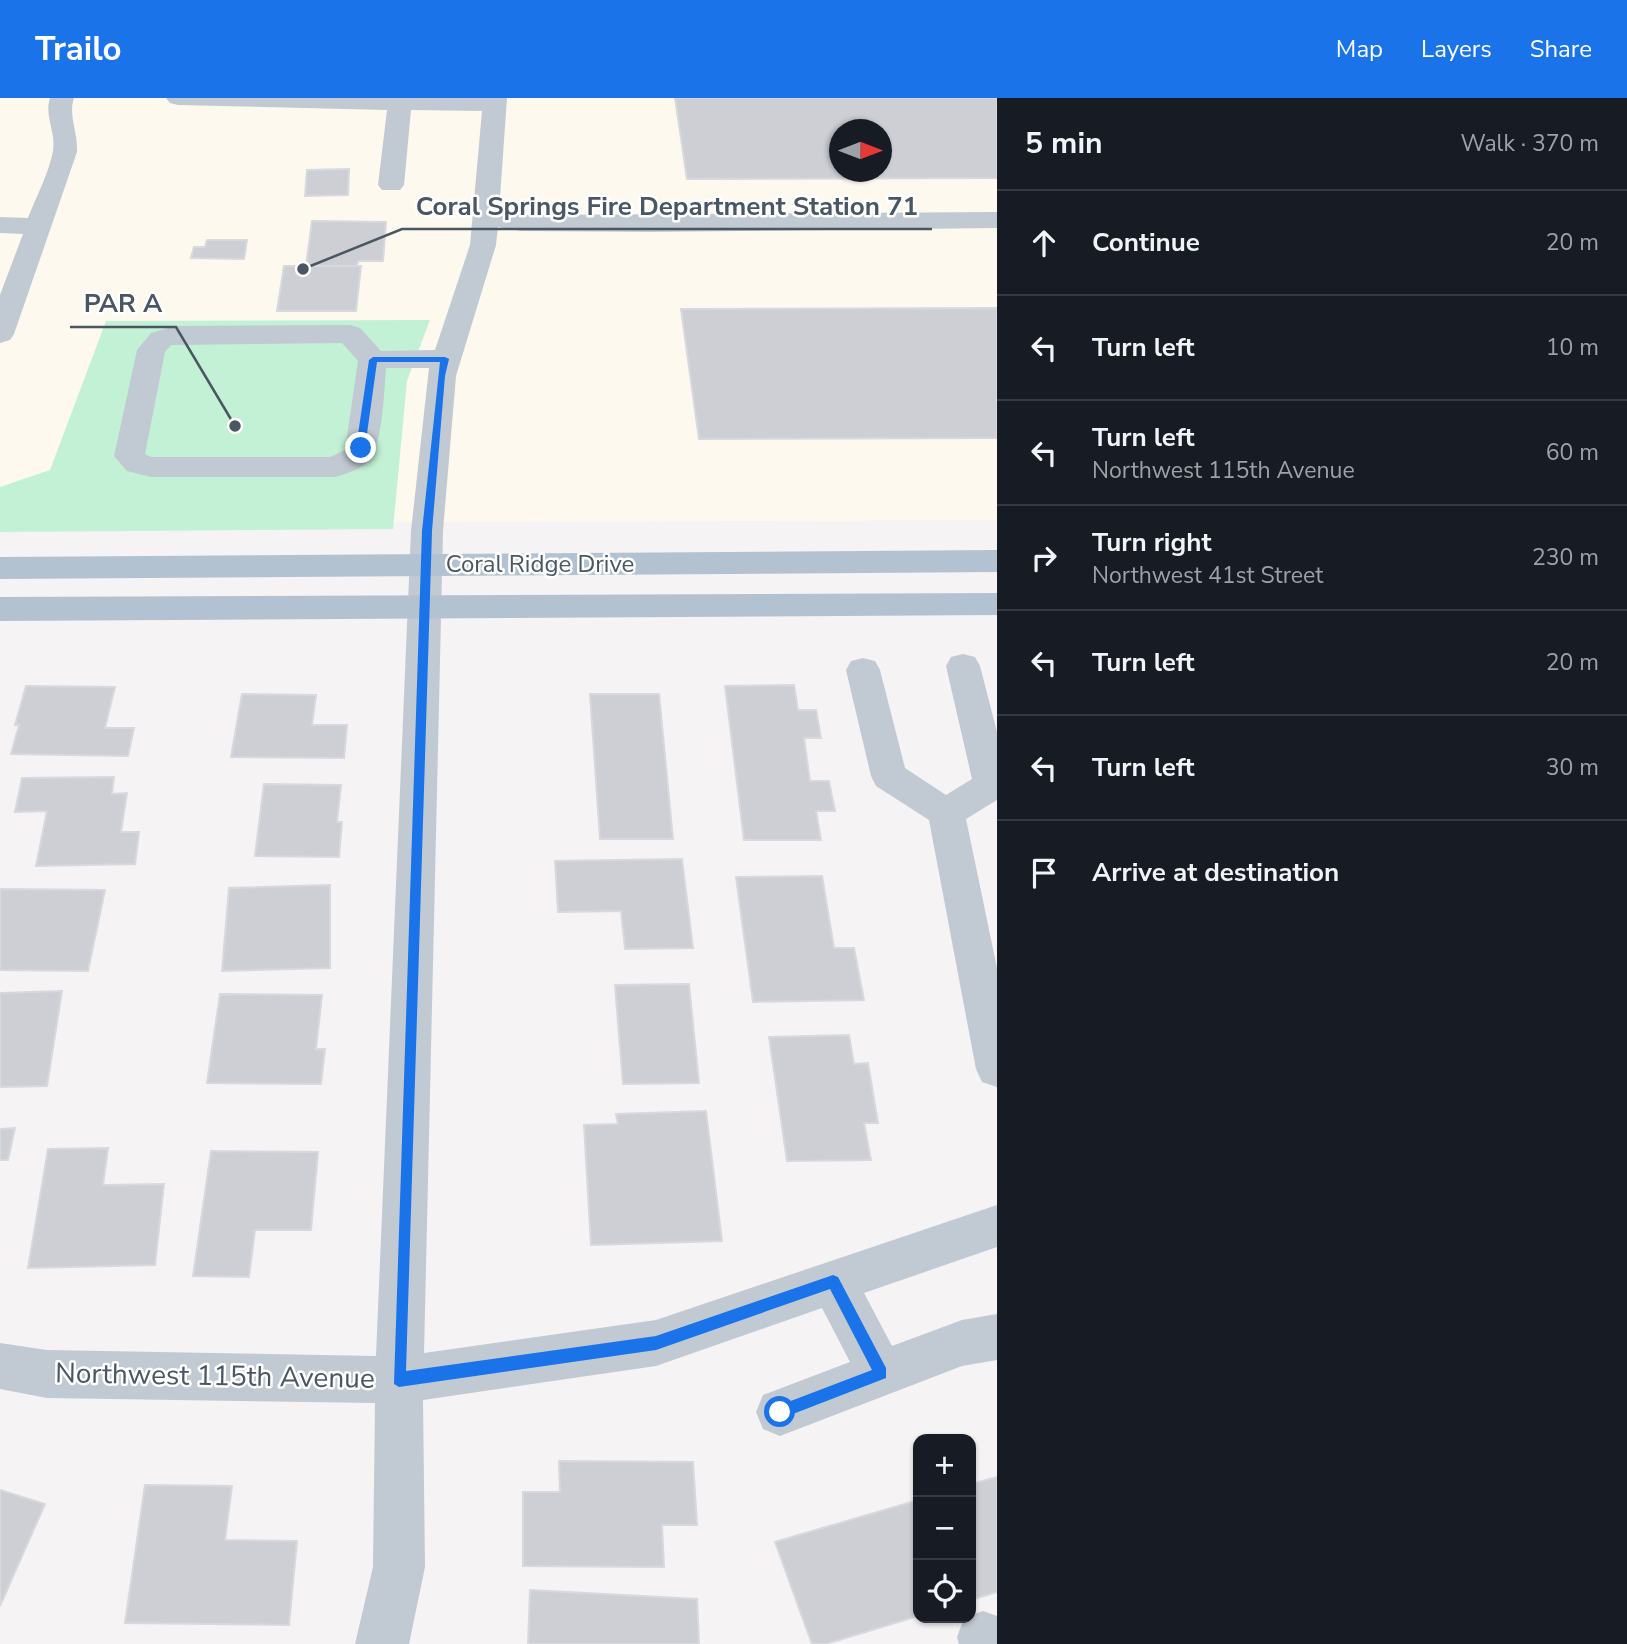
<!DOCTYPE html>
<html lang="en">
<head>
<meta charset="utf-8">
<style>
	:root { --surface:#171b24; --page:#20242c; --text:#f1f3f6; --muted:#9ea1a6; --line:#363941; --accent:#1a73e8 }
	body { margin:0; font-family:"Nunito Sans",sans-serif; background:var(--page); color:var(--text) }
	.controls { position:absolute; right:21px; bottom:21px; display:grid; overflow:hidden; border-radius:14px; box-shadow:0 2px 5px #0004 }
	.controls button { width:63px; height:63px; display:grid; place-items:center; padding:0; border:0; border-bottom:2px solid var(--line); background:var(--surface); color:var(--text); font:35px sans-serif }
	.compass { position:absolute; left:829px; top:21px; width:63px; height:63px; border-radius:50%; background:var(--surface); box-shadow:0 2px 5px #0004; rotate:90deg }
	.stop { position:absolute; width:21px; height:21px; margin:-16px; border:5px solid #1a73e8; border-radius:50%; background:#fff }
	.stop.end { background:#1a73e8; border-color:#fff; box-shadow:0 2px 7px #0008 }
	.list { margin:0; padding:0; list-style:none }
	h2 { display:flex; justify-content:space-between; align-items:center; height:91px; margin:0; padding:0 28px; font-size:30px }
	h2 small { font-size:23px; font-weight:400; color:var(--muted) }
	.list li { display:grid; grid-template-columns:46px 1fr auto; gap:21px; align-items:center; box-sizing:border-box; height:105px; padding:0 28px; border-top:2px solid var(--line) }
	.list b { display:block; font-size:26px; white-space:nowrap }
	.list p { margin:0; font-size:23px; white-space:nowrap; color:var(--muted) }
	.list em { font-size:23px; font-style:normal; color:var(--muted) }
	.icon { flex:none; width:38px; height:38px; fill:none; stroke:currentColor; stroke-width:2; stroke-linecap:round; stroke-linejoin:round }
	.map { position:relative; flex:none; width:997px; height:1546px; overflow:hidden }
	header { display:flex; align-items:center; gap:42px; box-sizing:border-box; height:98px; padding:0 35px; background:var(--accent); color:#fff }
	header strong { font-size:33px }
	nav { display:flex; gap:38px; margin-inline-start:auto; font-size:24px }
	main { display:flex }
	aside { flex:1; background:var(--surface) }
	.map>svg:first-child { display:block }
	.commercial { fill:#fdf9ef; fill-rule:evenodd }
	.green { fill:#c3f1d5 }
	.building { fill:#cdcfd5; stroke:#d7d9de; stroke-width:2; fill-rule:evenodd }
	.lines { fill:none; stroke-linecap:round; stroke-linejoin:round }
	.minor { fill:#c1cad2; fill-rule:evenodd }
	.major { fill:#b3c2d1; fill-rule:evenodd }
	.route { fill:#1a73e8 }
	.labels { text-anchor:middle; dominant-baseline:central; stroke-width:5; stroke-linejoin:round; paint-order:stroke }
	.street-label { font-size:24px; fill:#4a5661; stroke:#fff }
	.near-street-label { font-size:28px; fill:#4a5661; stroke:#fff }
	.leader { fill:none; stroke:#4a5661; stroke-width:2.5 }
	.callout-dot { fill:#4a5661; stroke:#fff; stroke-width:2.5 }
	.callout-label { font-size:26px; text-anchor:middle; font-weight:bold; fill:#4a5661; stroke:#fff; stroke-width:5; stroke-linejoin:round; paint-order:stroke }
</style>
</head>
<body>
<header>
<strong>Trailo</strong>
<nav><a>Map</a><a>Layers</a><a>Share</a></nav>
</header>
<main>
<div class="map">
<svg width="997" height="1546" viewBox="0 0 997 1546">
	<rect width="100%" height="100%" fill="#f5f3f3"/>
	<path class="commercial" d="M0 0H997V422L0 426ZM839 32H881V74H839Z"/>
	<path class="green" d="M430 222 407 283 393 431 0 434V389L50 372 106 223Z"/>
	<path class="building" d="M675 0H997V80L687 81ZM839 32H881V74H839Z
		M349 71 348 97 305 98 307 72Z
		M312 123 386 124 383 163H358L357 168H306Z
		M207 142H247L244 161 191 160 194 149H205Z
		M284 168H361L356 213H277Z
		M997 210V340L699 341 681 211Z
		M794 587 798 612H816L821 640H804L810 683H829L835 713H816L821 742H744L725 588Z
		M26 588 115 589 105 630H134L128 658 11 656 19 627H15Z
		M242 596 316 597 312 627H347L344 660 231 659Z
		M590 596H659L673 741H600Z
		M114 679 112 696 127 695 121 734H139L135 766 36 768 47 713 15 714 22 680Z
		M264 686 341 687 337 724H342L339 759 255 758Z
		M682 761 693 850 625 851 621 813 558 814 555 763Z
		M822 778 834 850H854L864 902 753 904 736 779Z
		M330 787V870L222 873 229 790Z
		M0 791 105 792 88 873 0 872Z
		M689 886 699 985 623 986 615 887Z
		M62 893 47 988 0 989V895Z
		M220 896 322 897 316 951H325L321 986 207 985Z
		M849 937 854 966 868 965 878 1025H864L871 1062 787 1063 769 939Z
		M706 1013 722 1143 591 1147 584 1027 618 1026 616 1016Z
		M15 1030 8 1062H0V1031Z
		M108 1050 103 1087 164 1086 155 1167 28 1170 48 1051Z
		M211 1053 318 1054 311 1132H255L249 1179 193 1178Z
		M559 1363 693 1364 697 1427H662L664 1469 523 1468V1394H560Z
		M997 1379V1494L971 1502V1386Z
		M145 1387 232 1388 225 1442 297 1443 289 1527 125 1525Z
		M0 1392 45 1406 0 1508Z
		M918 1402V1518L826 1546H812L775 1444Z
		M530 1492 697 1501 699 1546H528Z"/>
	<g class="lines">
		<path class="minor" d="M50 0H74C68 18 78 33 77 54L14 236 10 242 0 245V197L23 136 0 135V119L28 120C36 99 49 75 53 53 56 33 44 18 50 0Z
			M166 0H507L499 114 521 117 997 114V130L651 134 521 133 498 129 496 147 456 278 443 433 424 1255 656 1222 997 1107V1149L864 1195 892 1248 962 1222 997 1216V1262L962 1268 780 1338 763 1331 756 1314 763 1297 850 1264 822 1210 656 1268 423 1302 425 1469 409 1546H355L373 1469 375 1305 47 1300 0 1291V1245L47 1252 376 1258 411 433 429 270H386C384 293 383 346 369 362 362 371 346 376 335 379H151L127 373 114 358 137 252 151 235 174 228 350 227 360 230 381 253 435 252 470 147 482 13 411 12 404 87 400 92H382L378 87 387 12 178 7 170 5ZM342 245 358 263 345 352 330 359H151L145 356 165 254 171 247Z
			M963 556 975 559 980 568 997 634V702L966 721 997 870V989L982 984 976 971 929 722 876 688 871 678 846 572 851 563 863 560 875 563 880 572 905 670 946 697 972 681 946 568 951 559Z
			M983 1513 997 1518V1546H959L957 1539 964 1520Z"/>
		<path class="major" d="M997 452V474L0 481V459Z
			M997 495V517L0 523V499Z"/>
	</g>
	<path class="route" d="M373 259H445L449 261 445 278 432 433 406 1273 656 1238 833 1177 838 1179 886 1270V1280L780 1321 775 1319V1309L872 1272 830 1191 656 1252 399 1289 394 1286 422 433 440 264H377L365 350 361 353 356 350 369 262Z"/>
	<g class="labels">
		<g class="street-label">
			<text x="540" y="466">Coral Ridge Drive</text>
		</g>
		<g class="near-street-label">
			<text transform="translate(215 1278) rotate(1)">Northwest 115th Avenue</text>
		</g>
	</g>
	<path class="leader" d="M303 171L402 131H932M235 328L176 229H70"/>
	<g class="callout-dot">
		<circle cx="303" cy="171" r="7"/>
		<circle cx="235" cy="328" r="7"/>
	</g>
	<g class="callout-label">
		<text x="667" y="117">Coral Springs Fire Department Station 71</text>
		<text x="123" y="214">PAR A</text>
	</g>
</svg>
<div class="controls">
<button>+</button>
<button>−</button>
<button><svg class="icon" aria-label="locate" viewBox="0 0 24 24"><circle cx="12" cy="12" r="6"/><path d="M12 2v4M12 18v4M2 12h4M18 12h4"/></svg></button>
</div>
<svg class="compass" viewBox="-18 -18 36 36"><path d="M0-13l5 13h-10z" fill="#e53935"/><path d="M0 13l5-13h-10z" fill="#9ea1a6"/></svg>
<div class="stop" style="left:780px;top:1314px"></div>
<div class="stop end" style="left:361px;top:350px"></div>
</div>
<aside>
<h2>5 min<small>Walk · 370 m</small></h2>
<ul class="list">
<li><svg class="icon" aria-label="ahead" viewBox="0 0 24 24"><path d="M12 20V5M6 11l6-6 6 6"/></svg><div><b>Continue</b></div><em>20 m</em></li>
<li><svg class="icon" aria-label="left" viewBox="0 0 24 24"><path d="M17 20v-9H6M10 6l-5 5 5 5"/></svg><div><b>Turn left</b></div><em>10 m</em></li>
<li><svg class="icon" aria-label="left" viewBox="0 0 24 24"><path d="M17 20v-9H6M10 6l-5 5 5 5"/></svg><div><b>Turn left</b><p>Northwest 115th Avenue</p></div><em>60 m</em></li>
<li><svg class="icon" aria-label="right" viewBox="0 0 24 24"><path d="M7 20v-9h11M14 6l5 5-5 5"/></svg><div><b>Turn right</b><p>Northwest 41st Street</p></div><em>230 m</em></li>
<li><svg class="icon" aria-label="left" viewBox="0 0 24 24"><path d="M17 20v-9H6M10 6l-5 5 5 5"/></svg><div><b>Turn left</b></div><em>20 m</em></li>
<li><svg class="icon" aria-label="left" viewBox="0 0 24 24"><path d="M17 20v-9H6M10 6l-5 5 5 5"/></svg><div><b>Turn left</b></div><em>30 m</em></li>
<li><svg class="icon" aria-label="arrive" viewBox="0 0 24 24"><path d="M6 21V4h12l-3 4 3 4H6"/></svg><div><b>Arrive at destination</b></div></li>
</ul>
</aside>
</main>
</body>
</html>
